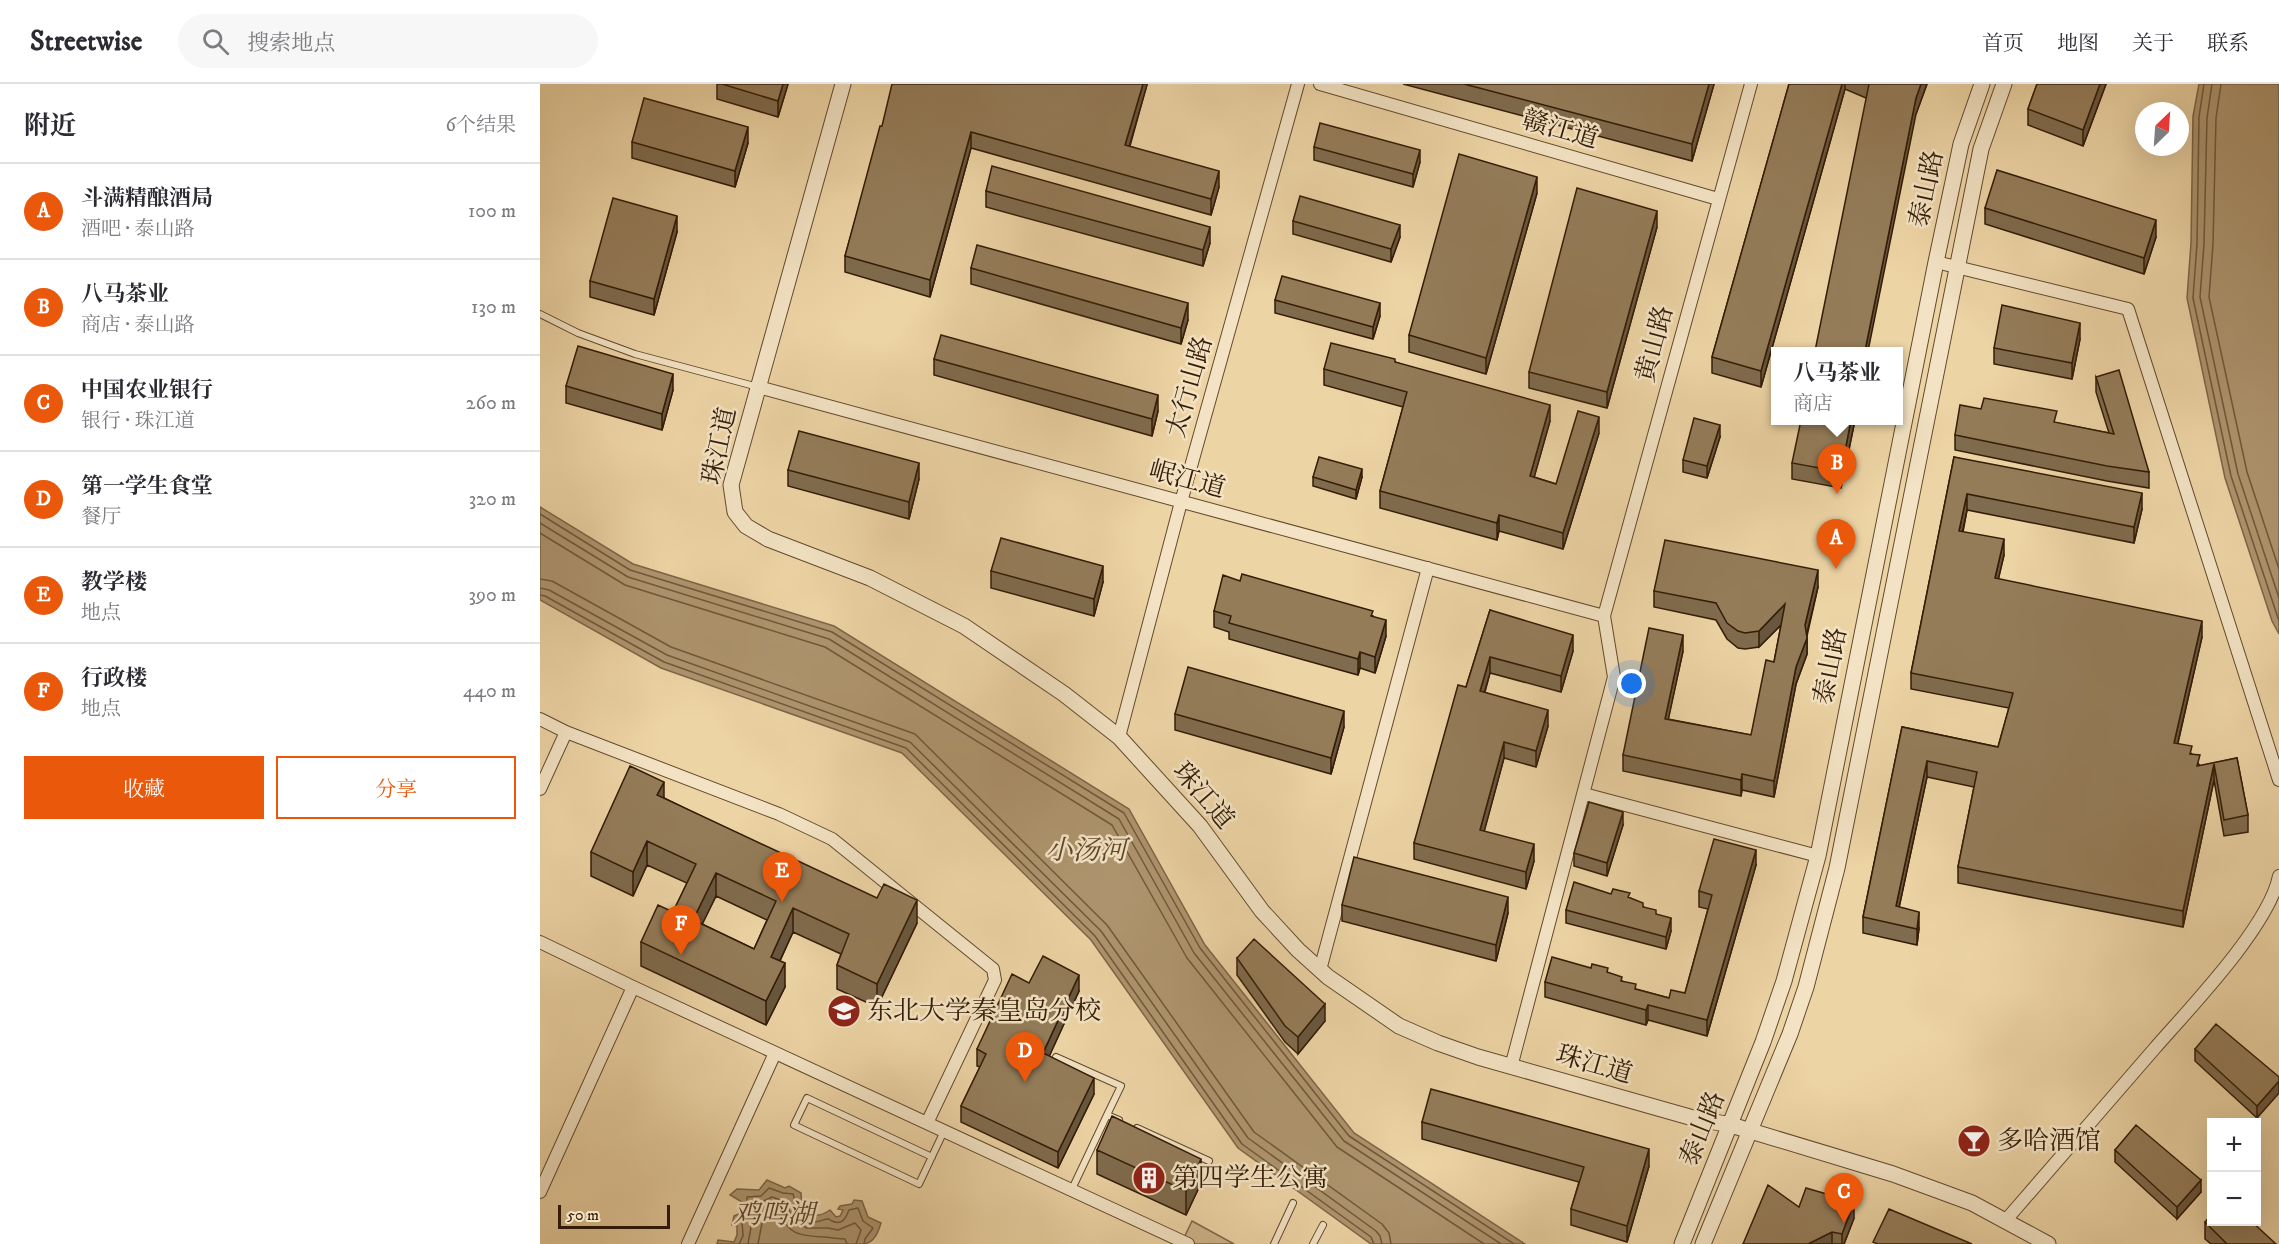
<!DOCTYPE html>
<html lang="zh">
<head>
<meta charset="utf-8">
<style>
	:root { --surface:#fff; --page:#f7f7f7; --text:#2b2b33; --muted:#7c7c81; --line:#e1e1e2; --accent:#ea580c }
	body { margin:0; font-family:"IM FELL DW Pica","Noto Serif SC",serif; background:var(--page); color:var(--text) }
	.controls { position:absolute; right:18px; bottom:18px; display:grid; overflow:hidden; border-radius:0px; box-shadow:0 6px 24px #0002 }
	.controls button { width:54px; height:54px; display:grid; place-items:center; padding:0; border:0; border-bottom:2px solid var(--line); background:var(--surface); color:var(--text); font:30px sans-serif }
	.compass { position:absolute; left:1595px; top:18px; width:54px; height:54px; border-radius:50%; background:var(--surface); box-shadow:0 6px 24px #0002; rotate:25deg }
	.scale { position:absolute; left:18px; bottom:15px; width:112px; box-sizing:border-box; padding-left:6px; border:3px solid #341c06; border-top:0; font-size:16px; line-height:21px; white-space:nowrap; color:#341c06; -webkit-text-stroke:4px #f3e3c4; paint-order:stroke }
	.you { position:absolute; left:1092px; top:600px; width:21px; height:21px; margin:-15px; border:4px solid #fff; border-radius:50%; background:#1a73e8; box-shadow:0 0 0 9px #1a73e833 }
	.badge { display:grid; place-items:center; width:39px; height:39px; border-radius:50%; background:var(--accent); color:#fff; font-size:20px; font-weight:700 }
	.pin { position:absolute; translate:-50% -50px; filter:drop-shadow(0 2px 3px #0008) }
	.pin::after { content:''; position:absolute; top:32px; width:21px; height:18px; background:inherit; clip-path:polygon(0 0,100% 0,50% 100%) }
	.popup { position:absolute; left:1231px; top:263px; width:132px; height:78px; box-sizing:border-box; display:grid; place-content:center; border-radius:0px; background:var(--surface); filter:drop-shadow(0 2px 4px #0005); font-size:20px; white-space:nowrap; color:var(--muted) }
	.popup b { font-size:22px; color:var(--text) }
	.popup::after { content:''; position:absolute; left:50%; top:100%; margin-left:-12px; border:12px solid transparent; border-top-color:var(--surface) }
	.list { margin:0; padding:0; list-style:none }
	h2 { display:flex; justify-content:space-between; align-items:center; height:78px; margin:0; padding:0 24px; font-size:26px }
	h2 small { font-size:20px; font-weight:400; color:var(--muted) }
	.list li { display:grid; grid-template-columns:39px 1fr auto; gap:18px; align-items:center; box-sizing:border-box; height:96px; padding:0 24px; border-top:2px solid var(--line) }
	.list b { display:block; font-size:22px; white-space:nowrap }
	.list p { margin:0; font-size:20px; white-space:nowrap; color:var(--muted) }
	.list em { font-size:20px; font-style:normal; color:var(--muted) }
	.actions { display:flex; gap:12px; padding:18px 24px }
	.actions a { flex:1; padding:14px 0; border:2px solid var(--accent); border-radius:0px; text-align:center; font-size:21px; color:var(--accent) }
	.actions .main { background:var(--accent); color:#fff }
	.icon { flex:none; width:33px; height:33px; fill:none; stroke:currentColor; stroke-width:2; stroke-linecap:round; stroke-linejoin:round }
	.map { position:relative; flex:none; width:1739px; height:1160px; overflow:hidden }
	header { display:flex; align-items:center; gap:36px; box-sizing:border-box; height:84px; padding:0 30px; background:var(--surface); border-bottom:2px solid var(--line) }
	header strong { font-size:28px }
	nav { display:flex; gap:33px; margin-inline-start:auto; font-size:21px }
	.search { width:420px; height:54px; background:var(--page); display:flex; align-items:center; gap:15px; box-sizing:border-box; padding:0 21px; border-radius:33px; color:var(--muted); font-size:22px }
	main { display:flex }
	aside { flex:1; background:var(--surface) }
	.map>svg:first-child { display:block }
	.green { fill:#ceb58a; stroke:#816848; stroke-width:1.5 }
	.water { fill:#ae956f; stroke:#7d6545; stroke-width:1.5 }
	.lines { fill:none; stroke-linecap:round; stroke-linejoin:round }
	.shore { stroke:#71583a; stroke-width:1.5 }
	.service-casing { stroke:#624a2e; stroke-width:8 }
	.minor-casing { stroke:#624a2e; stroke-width:14 }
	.tertiary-casing { stroke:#624a2e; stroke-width:17 }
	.service { stroke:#f3e3c4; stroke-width:6 }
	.minor { stroke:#f3e3c4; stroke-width:12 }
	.tertiary { stroke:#f3e3c4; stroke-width:15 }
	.wall { fill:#7f6b4d; stroke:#341c06; stroke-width:1.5; fill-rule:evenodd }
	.shaded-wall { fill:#68573e; stroke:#341c06; stroke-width:1.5 }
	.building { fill:#947c59; stroke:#341c06; stroke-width:1.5; fill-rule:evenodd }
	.labels { text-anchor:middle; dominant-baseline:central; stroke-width:5; stroke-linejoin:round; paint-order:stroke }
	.street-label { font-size:26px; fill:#341c06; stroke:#f3e3c4 }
	.poi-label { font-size:26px; fill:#341c06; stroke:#f3e3c4; text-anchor:start }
	.water-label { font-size:27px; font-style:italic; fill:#5f462b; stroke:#f3e3c4 }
</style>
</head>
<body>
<header>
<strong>Streetwise</strong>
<div class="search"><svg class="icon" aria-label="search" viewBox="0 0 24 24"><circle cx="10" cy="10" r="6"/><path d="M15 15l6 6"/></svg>搜索地点</div>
<nav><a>首页</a><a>地图</a><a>关于</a><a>联系</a></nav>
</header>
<main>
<aside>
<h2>附近<small>6个结果</small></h2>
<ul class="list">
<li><span class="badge">A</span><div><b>斗满精酿酒局</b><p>酒吧 · 泰山路</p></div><em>100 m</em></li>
<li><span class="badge">B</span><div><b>八马茶业</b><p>商店 · 泰山路</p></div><em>130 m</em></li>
<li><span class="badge">C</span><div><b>中国农业银行</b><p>银行 · 珠江道</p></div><em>260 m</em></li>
<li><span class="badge">D</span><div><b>第一学生食堂</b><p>餐厅</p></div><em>320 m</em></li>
<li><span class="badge">E</span><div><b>教学楼</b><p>地点</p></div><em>390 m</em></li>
<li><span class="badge">F</span><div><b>行政楼</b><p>地点</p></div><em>440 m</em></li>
</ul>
<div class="actions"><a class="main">收藏</a><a>分享</a></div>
</aside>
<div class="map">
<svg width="1739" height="1160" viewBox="0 0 1739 1160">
	<rect width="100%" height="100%" fill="#edd4a5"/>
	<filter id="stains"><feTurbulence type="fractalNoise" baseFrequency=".00333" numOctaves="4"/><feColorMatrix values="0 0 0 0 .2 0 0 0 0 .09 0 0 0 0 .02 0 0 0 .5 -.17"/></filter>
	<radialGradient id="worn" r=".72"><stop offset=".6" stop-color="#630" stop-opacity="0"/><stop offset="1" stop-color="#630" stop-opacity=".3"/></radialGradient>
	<path class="green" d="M652 1137 694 1160H641Z"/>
	<path class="water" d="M1659 0H1739V550L1732 537 1685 394 1647 214 1651 159 1653 32Z
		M0 423 93 480 294 542 589 725 665 861 814 1049 985 1160H831L698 1064 551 856 362 669 121 584 0 516Z
		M227 1096 245 1104 249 1102 261 1109 262 1123C271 1133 278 1134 290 1126L296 1133 300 1132 303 1126 298 1125 300 1122 312 1120 314 1116 322 1117 328 1133 341 1139C338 1149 334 1159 323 1160H177L178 1156 194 1158 197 1151V1142L192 1141 194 1132 201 1129 202 1118 190 1111 197 1105 219 1106Z"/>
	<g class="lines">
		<path class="shore" d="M1664 0 1659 33 1657 160 1653 214 1691 392 1739 537
			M1672 0 1667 34 1664 160 1660 213 1698 390 1739 514
			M1681 0 1676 34 1673 160 1669 213 1707 388 1739 485
			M0 430 90 486 292 548 584 729 660 864 809 1052 974 1160
			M0 439 88 493 289 555 579 735 654 869 804 1057 961 1160
			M0 449 85 501 285 563 572 741 647 874 797 1063 944 1160
			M0 495 12 497 131 563 375 650 567 841 714 1048 842 1140 849 1149 851 1160
			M0 504 9 506 127 571 370 658 561 847 708 1054 836 1147 840 1152 842 1160
			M0 511 5 512 124 578 366 664 555 852 702 1060 831 1153 834 1160
			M199 1160 203 1152 202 1137 207 1129V1113L221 1112 229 1104 243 1109 253 1110C257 1122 258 1137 274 1138 279 1138 284 1135 288 1135 290 1135 291 1137 292 1137 302 1142 306 1134 309 1126L318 1124 323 1137 333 1144 325 1155 324 1160
			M208 1160 215 1121 232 1113 246 1118 251 1131 266 1144H288L298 1146 315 1139 321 1146 316 1160
			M218 1160 224 1129 234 1124 239 1126C248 1152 261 1152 285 1153 292 1154 298 1155 305 1155L307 1160"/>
		<defs>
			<path id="service" d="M0 230 38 249 95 270 218 303
				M516 973 581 1002 567 1031
				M597 1044 669 1077
				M392 1073 267 1014 254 1041 379 1100 404 1047
				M532 1105 567 1031 579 1036
				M734 1160 753 1119
				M773 1160 783 1141"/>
			<path id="minor" d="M780 0 1178 115
				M1396 178 1588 225 1739 696
				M218 303 1064 532
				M0 635 26 648
				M579 653 641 418 758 0
				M0 705 26 648 239 730 292 755 453 885 455 896 387 1039
				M1044 710 1278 772
				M0 858 93 903 648 1160
				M780 886 888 484
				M971 983 1074 593 1064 532 1211 0
				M0 1108 93 903
				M1466 1136C1516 1079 1565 1021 1615 964 1650 924 1729 842 1739 792
				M148 1160 235 969"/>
			<path id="tertiary" d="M303 0 191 401 195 428 206 442 228 455 330 494 424 542 524 610 579 653 660 742 722 827 758 866 788 893 859 942 898 959 938 973 1153 1034 1191 1041 1353 1090 1432 1119 1508 1160
				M1142 1160 1223 958 1244 897 1278 772 1396 178 1421 60 1442 0
				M1163 1160 1250 950 1266 903 1297 784 1441 65 1464 0"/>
		</defs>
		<use href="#service" class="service-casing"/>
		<use href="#minor" class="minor-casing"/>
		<use href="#tertiary" class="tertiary-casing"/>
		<use href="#service" class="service"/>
		<use href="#minor" class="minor"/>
		<use href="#tertiary" class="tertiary"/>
	</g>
	<path class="wall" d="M177 0H248L238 33 177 15Z
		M607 0 590 62 679 103 671 131 431 64 390 213 305 188V172L342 42Z
		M863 0H1174L1152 77Z
		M1249 0H1387L1376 30 1326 14 1305 5 1221 303 1172 289V273Z
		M1497 0H1566L1543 62 1488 41V25Z
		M92 58 208 59 195 103 92 74Z
		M774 63 880 78 873 103 774 76Z
		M446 107 670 159 663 182 446 123Z
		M997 109 946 290 869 268V251Z
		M1445 124 1616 153 1604 190 1445 140Z
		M753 137 860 153 851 178 753 150Z
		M1117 143 1067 324 989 304V288Z
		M137 148 114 231 50 213V197Z
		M431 184 648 236 641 260 431 200Z
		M735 216 840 232 833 255 735 229Z
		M1540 255 1532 295 1454 280V264Z
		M394 275 618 327 612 352 394 291Z
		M855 278 1010 337 994 393 1016 400 1059 349 1023 465 959 447 957 456 840 424V407L863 323 784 301V285Z
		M1556 293 1609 388V404L1567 397 1415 366V351L1517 339 1569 349 1556 308Z
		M26 302 133 306 122 346 26 319Z
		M1315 336 1301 404 1252 395V379Z
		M1180 353 1167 394 1143 388V376Z
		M1414 373 1602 425 1594 459 1427 426 1423 448 1464 471 1458 495 1662 553 1638 659 1652 670 1660 682 1697 674 1708 731V748L1684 752 1674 696 1643 843 1418 799V783L1434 703 1387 693 1359 823 1379 844 1377 861 1323 849V833L1362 643 1458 663 1469 624 1371 605V589Z
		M248 386 379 395 369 435 248 402Z
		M773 393H822L816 415 773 402Z
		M451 487 563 498 554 532 451 504Z
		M700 497 833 532 846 552 835 589 820 584 818 591 689 555V548L674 543V527Z
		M1278 503 1267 552V570L1256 600 1234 713 1202 706 1201 712 1083 687V671L1143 567 1128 635 1211 651 1234 578 1241 541 1219 563 1205 565 1198 564 1187 555 1176 536 1114 523V507Z
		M950 526 1033 567 1021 608 950 589 945 608 1008 642 996 683 964 674 944 747 994 777 986 805 874 775V759L926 603Z
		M635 630 804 643 791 690 635 646Z
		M124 714 377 839 337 923 297 905V881L301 870 253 848 240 877 245 903 226 941 101 882V858L133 828 147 799 107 781 93 812 51 792V768ZM176 812 227 836 214 865 162 840Z
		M1083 741 1067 792 1034 782V769Z
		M1216 781 1167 952 1108 936 1106 941 1005 913V898L1068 889 1096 905 1129 914 1145 909 1168 825 1159 823V807Z
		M1071 810 1090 814 1116 831 1131 847 1126 865 1026 839V826Z
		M802 821 968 829 956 877 802 837Z
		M697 874 785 937 758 970 745 958 697 891Z
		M489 899 539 907 509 972 554 1010 518 1084 421 1038V1022L440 983 437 982V965Z
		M1655 965 1739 993 1717 1034 1655 977Z
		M882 1038 1109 1082 1087 1158 1031 1141V1125L1039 1098 882 1055Z
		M557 1066 661 1099 646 1131 557 1090Z
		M1575 1066 1661 1108 1637 1135 1575 1078Z
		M1259 1123 1314 1134 1304 1160H1203Z
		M1665 1138 1736 1160H1671L1665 1155Z"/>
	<path class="shaded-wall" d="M243 0H248L238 33V17Z
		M603 0H607V1L585 77V61Z
		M1169 0H1174L1152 77V60Z
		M1302 0H1305V5L1221 303V287Z
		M1381 0H1387L1376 30 1328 267H1325L1376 14Z
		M1560 0H1566L1543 62V46Z
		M208 43V59L195 103V87Z
		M431 48V64L390 213V196Z
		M880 66V78L873 103V90Z
		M679 87V103L671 131V115Z
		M997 93V109L946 290V274Z
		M1117 127V143L1067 324V308Z
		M137 132V148L114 231V215Z
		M1616 136V153L1604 190V174Z
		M860 141V153L851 178V165Z
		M670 143V159L663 182V166Z
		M648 219V236L641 260V244Z
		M840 219V232L833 255V243Z
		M1540 239V255L1532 295V279Z
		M133 290V306L122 346V330Z
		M618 311V327L612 352V335Z
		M1010 321V337L990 408V392Z
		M1059 333V349L1023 465V449Z
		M1311 336H1315L1301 404V388Z
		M1180 341V353L1167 394V382Z
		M379 379V395L369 435V418Z
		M822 385V393L816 415V406Z
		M1602 409V425L1594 459V443Z
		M1427 410V426L1419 464V447Z
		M959 431V447L957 456V439Z
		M1464 455V471L1455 510V494Z
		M563 482V498L554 532V515Z
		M1278 486V503L1265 557V541Z
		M1245 520V537L1219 563V547Z
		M846 536V552L835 589V573Z
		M1662 537V553L1634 675V659Z
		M1033 551V567L1021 608V592Z
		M1143 551V567L1125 651V635Z
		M1267 554V570L1256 600 1234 713V697L1256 583Z
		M820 568V584L818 591V575Z
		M950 573V589L940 623V607Z
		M1008 626V642L996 683V667Z
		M804 627V643L791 690V674Z
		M964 658V674L940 763V746Z
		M1387 677V693L1356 838V822Z
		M1674 680V696L1643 843V827Z
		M1202 690V706L1201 712V696Z
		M124 698V722L117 711Z
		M1083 728V741L1067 792V779Z
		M107 757V781L93 812V788Z
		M994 760V777L986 805V788Z
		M1216 766V781L1167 952V936Z
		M176 789V812L153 859V836Z
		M968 813V829L956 877V861Z
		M377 816V839L337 923V900Z
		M253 824V848L231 896V873Z
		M1379 828V844L1377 861V845Z
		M1131 834V847L1126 865V853Z
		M245 879V903L226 941V917Z
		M539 891V907L503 986V969Z
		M785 920V937L758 970V953Z
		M1108 921V936L1106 941V926Z
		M554 994V1010L518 1084V1068Z
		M1739 997V1009L1717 1034V1022Z
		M1109 1065V1082L1087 1158V1142Z
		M661 1075V1099L646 1131V1107Z
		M1661 1096V1108L1637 1135V1123Z
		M1314 1118V1134L1304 1160H1302V1150Z
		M1292 1148V1160H1268Z"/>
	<path class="building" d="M182 0H243L238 17Z
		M352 0H603L585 61 679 87 671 115 431 48 390 196 305 172 340 42H342Z
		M924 0H1169L1152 60Z
		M1249 0H1302L1221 287 1172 273Z
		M1329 0H1381L1376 14 1325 267H1275Z
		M1497 0H1560L1543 46 1488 25Z
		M104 14 208 43 195 87 92 58Z
		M780 39 880 66 873 90 774 63Z
		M919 70 997 93 946 274 869 251Z
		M452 82 670 143 663 166 446 107Z
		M1457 86 1616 136 1604 174 1445 124Z
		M1037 104 1117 127 1067 308 989 288Z
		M760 112 860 141 851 165 753 137Z
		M73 114 137 132 114 215 50 197Z
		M437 161 648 219 641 244 431 184Z
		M742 192 840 219 833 243 735 216Z
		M1462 221 1540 239 1532 279 1454 264Z
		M401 251 618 311 612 335 394 275Z
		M791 259 855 275V278L1010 321 990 392 1016 400 1038 327 1059 333 1023 449 959 431 957 439 840 407 867 308 784 285Z
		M38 262 133 290 122 330 26 302Z
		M1579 286 1609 388 1567 382 1415 351 1420 321 1441 325 1444 314 1517 327 1514 338 1574 350 1556 293Z
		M1154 334 1180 341 1167 382 1143 376Z
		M1261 336H1311L1301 388 1252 379Z
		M259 347 379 379 369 418 248 386Z
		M779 373 822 385 816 406 773 393Z
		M1414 373 1602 409 1594 443 1427 410 1419 447 1464 455 1455 494 1662 537 1634 659 1652 662 1650 670 1660 671 1657 682 1697 674 1708 731 1684 736 1674 680 1643 827 1418 783 1437 688 1387 677 1356 822 1379 828 1377 845 1323 833 1362 643 1458 663 1473 609 1371 589Z
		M461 454 563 482 554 515 451 487Z
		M1125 456 1278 486 1265 541 1267 554 1256 583 1234 697 1202 690 1201 696 1083 671 1109 544 1143 551 1125 635 1211 651 1226 576 1234 578 1245 520 1219 547 1205 549 1198 547 1187 539 1176 519 1114 507Z
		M702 490 833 527 831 532 846 536 835 573 820 568 818 575 689 539 691 532 674 527 683 491 700 497Z
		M950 526 1033 551 1021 592 950 573 940 607 1008 626 996 667 964 658 940 746 994 760 986 788 874 759 918 601 926 603Z
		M648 583 804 627 791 674 635 630Z
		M90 682 124 698 117 711 337 814 344 800 377 816 337 900 297 881 309 850 253 824 231 873 245 879 226 917 101 858 118 821 133 828 156 780 107 757 93 788 51 768ZM176 789 236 817 214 865 153 836Z
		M1049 718 1083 728 1067 779 1034 769Z
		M1174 755 1216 766 1167 936 1108 921 1106 926 1005 898 1012 873 1051 884 1052 880 1068 884 1067 888 1082 893 1081 897 1096 900 1095 905 1129 914 1131 906 1145 909 1172 811 1159 807Z
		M814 773 968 813 956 861 802 821Z
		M1034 798 1071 810 1073 805 1090 809 1088 813 1103 819V823L1116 826V830L1131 834 1126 853 1026 826Z
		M714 855 785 920 758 953 745 942 697 874Z
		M503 872 539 891 503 969 554 994 518 1068 421 1022 446 970 437 965 472 890 489 899Z
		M1676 940 1739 993V997L1717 1022 1655 965Z
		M891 1005 1109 1065 1087 1142 1031 1125 1044 1083 882 1038Z
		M572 1032 661 1075 646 1107 557 1066Z
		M1596 1041 1661 1096 1637 1123 1575 1066Z
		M1228 1101 1259 1123 1266 1104 1314 1118 1302 1150 1292 1148 1268 1160H1203Z
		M1349 1125 1432 1160H1338L1333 1158Z
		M1671 1131V1137H1711L1736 1160H1687L1665 1138Z"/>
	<defs>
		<symbol id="university-disc" viewBox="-11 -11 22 22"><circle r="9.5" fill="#8f2418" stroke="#f3e3c4"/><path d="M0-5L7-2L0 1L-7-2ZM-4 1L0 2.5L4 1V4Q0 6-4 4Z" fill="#fff"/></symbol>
		<symbol id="bar-disc" viewBox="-11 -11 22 22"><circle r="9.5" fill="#8f2418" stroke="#f3e3c4"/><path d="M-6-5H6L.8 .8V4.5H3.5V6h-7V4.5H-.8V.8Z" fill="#fff"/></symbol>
		<symbol id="building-disc" viewBox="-11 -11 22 22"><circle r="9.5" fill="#8f2418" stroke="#f3e3c4"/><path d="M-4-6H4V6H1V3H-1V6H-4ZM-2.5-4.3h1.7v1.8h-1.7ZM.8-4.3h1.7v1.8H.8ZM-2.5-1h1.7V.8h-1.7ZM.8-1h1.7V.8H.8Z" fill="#fff"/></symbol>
	</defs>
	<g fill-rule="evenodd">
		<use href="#university-disc" x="285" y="908" width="38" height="38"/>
		<use href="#bar-disc" x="1415" y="1038" width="38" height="38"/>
		<use href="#building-disc" x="590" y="1075" width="38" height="38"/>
	</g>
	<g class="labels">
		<g class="street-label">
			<text transform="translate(1020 46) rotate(16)">赣江道</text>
			<text transform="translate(1387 105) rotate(-78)">泰山路</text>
			<text transform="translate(1115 260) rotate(-75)">黄山路</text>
			<text transform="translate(650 303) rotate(-74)">太行山路</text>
			<text transform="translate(180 362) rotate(-78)">珠江道</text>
			<text transform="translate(647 396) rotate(15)">岷江道</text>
			<text transform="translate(1291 582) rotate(-79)">泰山路</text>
			<text transform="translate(663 712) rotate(49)">珠江道</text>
			<text transform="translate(1054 981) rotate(16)">珠江道</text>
			<text transform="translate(1163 1045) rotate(-68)">泰山路</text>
		</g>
		<g class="poi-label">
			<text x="327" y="927">东北大学秦皇岛分校</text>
			<text x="1457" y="1057">多哈酒馆</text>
			<text x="632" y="1094">第四学生公寓</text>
		</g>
		<g class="water-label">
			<text x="546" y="767">小汤河</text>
			<text x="234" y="1131">鸡鸣湖</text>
		</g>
	</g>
	<rect width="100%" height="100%" filter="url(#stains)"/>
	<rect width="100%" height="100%" fill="url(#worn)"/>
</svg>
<div class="controls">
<button>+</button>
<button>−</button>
</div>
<svg class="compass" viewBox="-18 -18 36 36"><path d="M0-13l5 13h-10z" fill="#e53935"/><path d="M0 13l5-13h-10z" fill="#7c7c81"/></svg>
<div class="scale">50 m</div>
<div class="you"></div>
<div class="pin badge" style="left:1296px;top:485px">A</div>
<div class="pin badge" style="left:1297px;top:410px">B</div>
<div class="popup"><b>八马茶业</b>商店</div>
<div class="pin badge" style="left:1304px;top:1139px">C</div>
<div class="pin badge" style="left:485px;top:998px">D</div>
<div class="pin badge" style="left:242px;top:818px">E</div>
<div class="pin badge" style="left:141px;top:871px">F</div>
</div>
</main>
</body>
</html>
